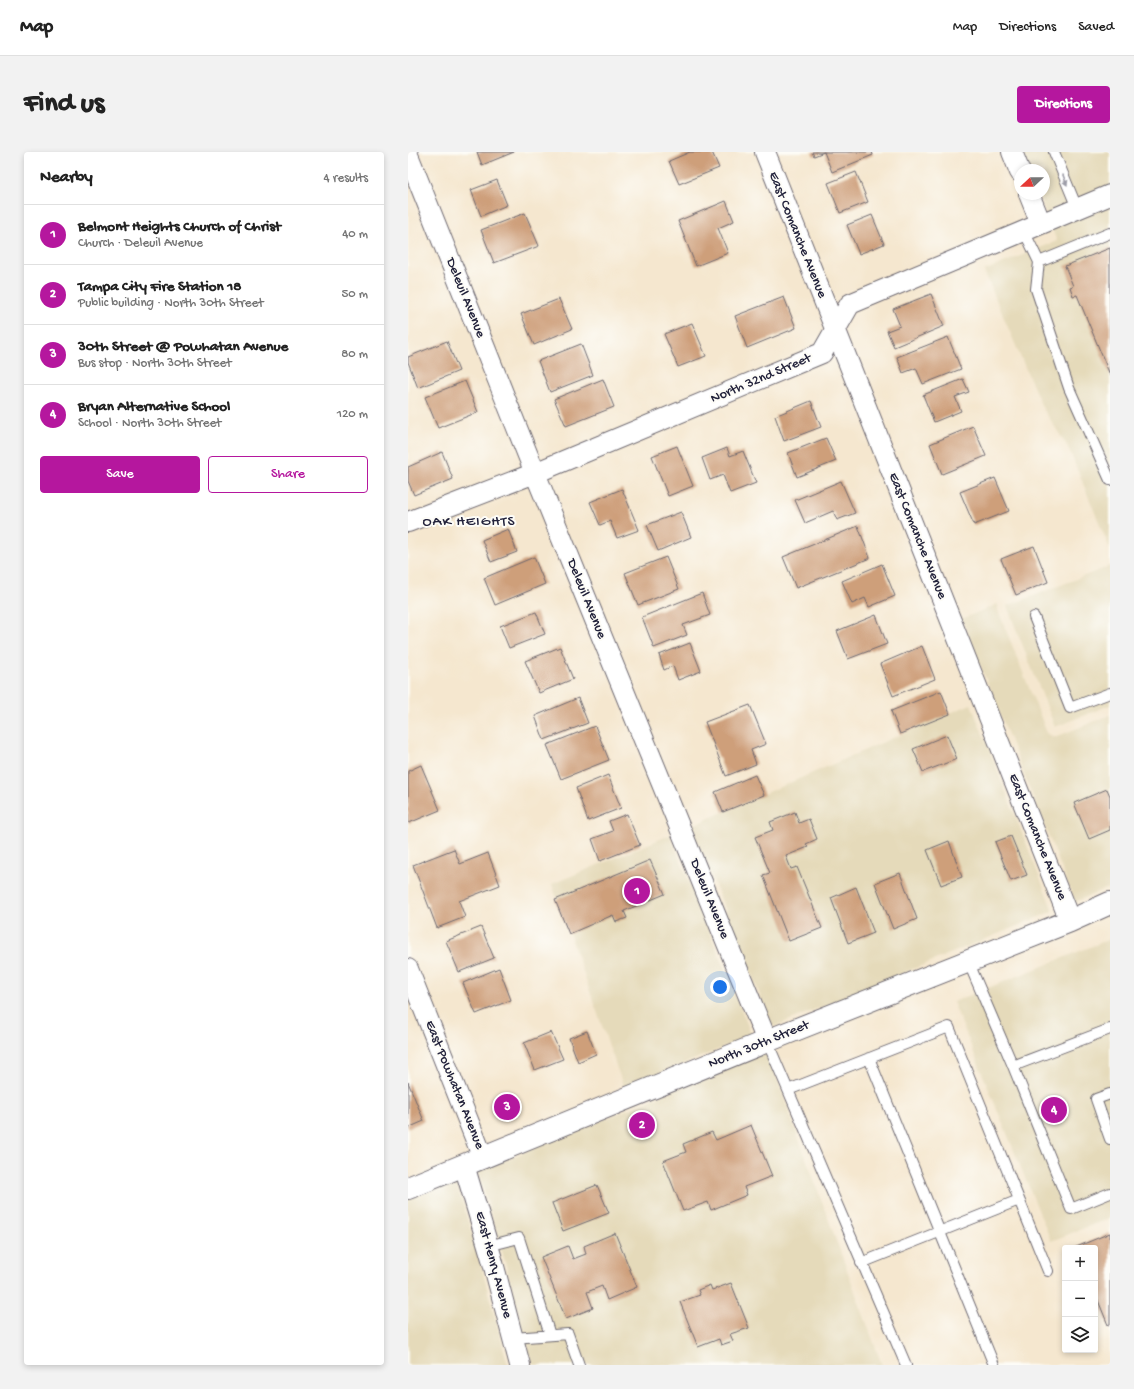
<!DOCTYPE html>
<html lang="en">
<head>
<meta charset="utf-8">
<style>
	:root { --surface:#fff; --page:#f2f2f2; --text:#222; --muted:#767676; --line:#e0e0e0; --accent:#b5179e }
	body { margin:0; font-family:"Gochi Hand",sans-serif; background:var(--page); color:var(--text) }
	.controls { position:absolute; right:12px; bottom:12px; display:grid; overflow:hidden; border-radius:4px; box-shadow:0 2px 6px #0003 }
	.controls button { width:36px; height:36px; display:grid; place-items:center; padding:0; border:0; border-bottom:1px solid var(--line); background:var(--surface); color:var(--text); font:20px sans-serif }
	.compass { position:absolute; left:606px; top:12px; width:36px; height:36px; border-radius:50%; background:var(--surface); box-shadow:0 2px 6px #0003; rotate:248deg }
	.you { position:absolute; left:312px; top:835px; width:14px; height:14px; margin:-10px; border:3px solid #fff; border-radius:50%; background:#1a73e8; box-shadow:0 0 0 6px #1a73e833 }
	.badge { display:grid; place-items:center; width:26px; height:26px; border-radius:50%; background:var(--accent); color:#fff; font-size:13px; font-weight:700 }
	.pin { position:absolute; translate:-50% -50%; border:2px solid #fff; box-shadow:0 1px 4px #0006 }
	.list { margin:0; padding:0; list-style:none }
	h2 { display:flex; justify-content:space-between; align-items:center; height:52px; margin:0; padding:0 16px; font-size:17px }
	h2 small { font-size:13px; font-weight:400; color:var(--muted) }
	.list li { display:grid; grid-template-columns:26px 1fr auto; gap:12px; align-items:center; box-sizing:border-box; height:60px; padding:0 16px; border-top:1px solid var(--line) }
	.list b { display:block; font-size:15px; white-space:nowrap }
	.list p { margin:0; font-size:13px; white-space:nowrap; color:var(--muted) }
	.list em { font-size:13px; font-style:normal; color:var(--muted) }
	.actions { display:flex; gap:8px; padding:12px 16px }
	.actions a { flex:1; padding:9px 0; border:1px solid var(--accent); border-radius:4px; text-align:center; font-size:14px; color:var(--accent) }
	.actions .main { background:var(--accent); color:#fff }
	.icon { flex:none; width:22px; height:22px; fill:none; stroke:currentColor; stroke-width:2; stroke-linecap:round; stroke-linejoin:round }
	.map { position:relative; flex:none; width:702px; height:1213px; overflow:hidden; border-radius:4px }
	header { display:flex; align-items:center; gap:24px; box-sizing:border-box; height:56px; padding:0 20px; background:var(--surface); border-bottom:1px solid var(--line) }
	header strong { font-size:19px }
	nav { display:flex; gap:22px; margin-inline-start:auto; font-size:14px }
	.intro { display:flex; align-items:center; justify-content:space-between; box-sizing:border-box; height:96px; padding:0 24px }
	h1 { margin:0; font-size:28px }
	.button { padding:10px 18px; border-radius:4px; background:var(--accent); color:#fff; font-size:14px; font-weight:700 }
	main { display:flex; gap:24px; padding:0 24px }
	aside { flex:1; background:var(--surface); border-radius:4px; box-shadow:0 2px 6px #0003 }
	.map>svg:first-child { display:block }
	.built { fill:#e5daba }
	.building { fill:#ce9f7a }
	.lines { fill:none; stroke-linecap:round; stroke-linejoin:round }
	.lane-casing { stroke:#6c676f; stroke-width:12 }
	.street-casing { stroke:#6c676f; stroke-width:22 }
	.secondary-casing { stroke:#6c676f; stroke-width:24 }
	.lane { stroke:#fff; stroke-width:10 }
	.street { stroke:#fff; stroke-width:20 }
	.secondary { stroke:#fff; stroke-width:22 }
	.oneway { fill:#9c9ca7 }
	.labels { text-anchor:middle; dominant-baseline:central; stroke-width:4; stroke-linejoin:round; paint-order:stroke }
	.street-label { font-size:14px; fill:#22223b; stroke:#fdfcf7 }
	.neighbourhood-label { font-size:15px; letter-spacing:1px; fill:#22223b; stroke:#fdfcf7 }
</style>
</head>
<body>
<header>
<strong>Map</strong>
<nav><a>Map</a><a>Directions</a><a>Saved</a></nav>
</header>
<div class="intro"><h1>Find us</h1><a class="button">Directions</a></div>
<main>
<aside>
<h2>Nearby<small>4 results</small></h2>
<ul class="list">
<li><span class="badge">1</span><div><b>Belmont Heights Church of Christ</b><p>Church · Deleuil Avenue</p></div><em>40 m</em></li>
<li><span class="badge">2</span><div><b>Tampa City Fire Station 18</b><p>Public building · North 30th Street</p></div><em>50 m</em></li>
<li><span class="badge">3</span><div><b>30th Street @ Powhatan Avenue</b><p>Bus stop · North 30th Street</p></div><em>80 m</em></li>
<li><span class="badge">4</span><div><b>Bryan Alternative School</b><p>School · North 30th Street</p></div><em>120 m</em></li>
</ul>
<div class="actions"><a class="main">Save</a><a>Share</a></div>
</aside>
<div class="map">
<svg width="702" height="1213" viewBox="0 0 702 1213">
	<rect width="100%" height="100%" fill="#fdfcf7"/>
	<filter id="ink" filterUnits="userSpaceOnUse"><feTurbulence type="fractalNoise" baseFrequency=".025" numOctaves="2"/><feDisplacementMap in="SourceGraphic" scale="8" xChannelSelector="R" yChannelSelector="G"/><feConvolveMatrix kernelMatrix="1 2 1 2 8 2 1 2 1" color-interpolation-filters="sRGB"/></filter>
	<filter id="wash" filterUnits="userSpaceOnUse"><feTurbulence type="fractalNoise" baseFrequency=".012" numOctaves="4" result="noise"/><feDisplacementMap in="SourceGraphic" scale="16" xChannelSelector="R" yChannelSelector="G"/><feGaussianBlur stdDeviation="0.9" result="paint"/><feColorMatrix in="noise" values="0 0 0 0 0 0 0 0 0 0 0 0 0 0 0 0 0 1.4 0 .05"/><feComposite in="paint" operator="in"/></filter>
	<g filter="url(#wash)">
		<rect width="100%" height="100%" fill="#f5e7cf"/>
		<path class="built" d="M613 0H702V397L660 295 634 255 576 119 649 89 630 42H636V18H620Z
			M702 414V553L647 575 599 454Z
			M590 452V458L639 581 644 584H650L702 563V735L667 750 554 467Z
			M563 552 645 759 365 875 283 674Z
			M262 683 344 884 216 936 144 732Z
			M702 787V1066L643 1089 545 850Z
			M359 900 474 1213H125L95 1103 70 1019Z
			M48 1028 72 1110 100 1213H0V1047Z"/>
		<g id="blocks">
			<path class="building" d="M69 0H106L74 13Z
				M282 0H304L311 16 271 32 261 9Z
				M404 0H464L465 3 424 20 416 0 406 4Z
				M448 20 460 50 432 61 420 31Z
				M89 28 99 53 73 64 63 38Z
				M318 49 326 69 310 76 320 101 288 114 270 69Z
				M117 61 131 94 86 111 73 78Z
				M464 63 476 92 451 102 439 73Z
				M702 96V223L669 143 665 144 662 135 665 134 657 114Z
				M523 142 536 174 486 195 479 179 492 174 485 157Z
				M376 145 388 176 339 196 327 164Z
				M151 147 164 177 126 193 113 162Z
				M284 171 298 204 270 215 256 182Z
				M540 185 553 217 515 232 508 216 495 221 489 205Z
				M39 189 51 219 10 236 0 210V205Z
				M173 192 185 223 142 240 130 209Z
				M195 227 206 255 158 274 146 247Z
				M555 227 561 240 547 245 553 259 526 270 515 243Z
				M57 229 70 260 30 276 17 245Z
				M403 249 413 275 376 289 367 264Z
				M565 274 578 304 534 322 522 292Z
				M418 286 428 309 389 325 380 301Z
				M269 294 285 334 260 344 244 304Z
				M319 296 322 304 335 299 348 331 322 341 315 323 302 328 294 306Z
				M34 300 45 327 6 343 0 329V315Z
				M587 326 601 359 566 373 552 340Z
				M433 329 447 361 429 368 425 359 397 371 387 348Z
				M214 337 231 378 209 386 202 369 192 373 182 350Z
				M273 360 283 385 250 399 239 373Z
				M450 374 462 406 388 436 375 405Z
				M100 377 109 400 83 410 74 388Z
				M626 394 640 430 608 443 593 407Z
				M126 405 137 432 87 453 76 426Z
				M258 405 271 437 230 453 217 421Z
				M474 412 487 444 461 455 457 446 444 452 434 429Z
				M294 441 302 463 275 473 279 483 246 496 234 465Z
				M128 460 137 482 101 496 92 474Z
				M468 463 479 492 440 507 429 479Z
				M282 491 293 519 270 528 265 514 256 518 251 503Z
				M514 494 527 527 485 544 472 512Z
				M152 495 165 527 131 541 117 509Z
				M533 539 542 562 492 582 483 559Z
				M170 546 180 571 136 588 127 564Z
				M342 553 358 592 343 598 348 612 318 624 297 570Z
				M187 574 201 608 153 627 139 593Z
				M539 583 549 607 515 620 505 597Z
				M13 613 32 658 1 671 0 668V619Z
				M200 623 213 656 180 669 168 636Z
				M347 623 356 643 315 660 307 640Z
				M699 637 702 644V678L681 687 666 651Z
				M387 660 391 671 401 667 409 687 398 692 400 695 378 704 383 717 389 715 414 776 381 789 355 723 362 721 347 685 365 678 362 670Z
				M219 662 232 693 192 709 184 687 205 679 201 669Z
				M603 684 619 723 603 729 587 690Z
				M541 689 554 725 533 733 519 698Z
				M46 697 52 712 80 701 92 733 51 749 57 765 29 776 5 713Z
				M242 708 257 742 216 759 219 766 208 770 205 763 161 782 147 748Z
				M492 721 509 767 485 777 467 731Z
				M448 735 466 781 440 791 423 746Z
				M73 775 86 806 51 820 38 789Z
				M91 816 103 848 68 862 55 831Z
				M179 879 188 902 170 910 161 886Z
				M143 880 155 907 127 918 116 891Z
				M0 930 16 969 0 976Z
				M343 973 364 1024 336 1035 339 1043 303 1058 300 1050 275 1059 255 1009 278 1000 275 992 304 980 308 988Z
				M189 1033 201 1061 155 1079 144 1051Z
				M207 1081 229 1135 199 1148 194 1134 179 1140 185 1156 158 1167 133 1105 160 1094 165 1107 178 1102 176 1094Z
				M702 1081V1172L700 1173 687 1141V1096H666Z
				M323 1131 341 1176 322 1182 325 1189 313 1193 311 1187 290 1195 272 1150 292 1143 290 1138 302 1133 304 1138Z"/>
		</g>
	</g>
	<g filter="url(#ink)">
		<use href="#blocks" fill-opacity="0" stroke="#6c676f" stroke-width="1"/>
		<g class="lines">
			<defs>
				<path id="lane" d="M646 0 669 56
					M616 79 631 110 628 137 661 236 702 328
					M631 110 702 81
					M626 465 662 556 702 541
					M560 809 605 914 663 1057 702 1041
					M359 889 498 1213
					M461 906 586 1213
					M605 914 702 877
					M380 938 541 875 640 1119
					M702 942 688 947 702 987
					M80 1094 111 1086 142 1183
					M453 1111 611 1048
					M105 1186 160 1182 171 1213"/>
				<path id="street" d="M357 0 662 769
					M604 0 612 20
					M0 3 127 321 359 889
					M621 42 633 72
					M0 370 127 321 414 201 442 152 702 43
					M0 817 75 1006
					M56 1013 84 1107 112 1213"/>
				<path id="secondary" d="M0 1036 359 889 662 769 702 751"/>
			</defs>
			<use href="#lane" class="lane-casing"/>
			<use href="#street" class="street-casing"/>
			<use href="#secondary" class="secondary-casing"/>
			<use href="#lane" class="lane"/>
			<use href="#street" class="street"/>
			<use href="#secondary" class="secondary"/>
		</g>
		<defs><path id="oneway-solid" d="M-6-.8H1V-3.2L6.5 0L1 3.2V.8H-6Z"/></defs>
		<use class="oneway" href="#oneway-solid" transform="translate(657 28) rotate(68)"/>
	</g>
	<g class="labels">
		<g class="street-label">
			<text transform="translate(389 83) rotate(68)">East Comanche Avenue</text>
			<text transform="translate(57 146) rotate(68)">Deleuil Avenue</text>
			<text transform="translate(353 227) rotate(-23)">North 32nd Street</text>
			<text transform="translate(509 384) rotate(68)">East Comanche Avenue</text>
			<text transform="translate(178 447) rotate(68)">Deleuil Avenue</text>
			<text transform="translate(629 685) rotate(68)">East Comanche Avenue</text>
			<text transform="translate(301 747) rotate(68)">Deleuil Avenue</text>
			<text transform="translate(351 893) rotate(-22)">North 30th Street</text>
			<text transform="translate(46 933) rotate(68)">East Powhatan Avenue</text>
			<text transform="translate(85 1113) rotate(75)">East Henry Avenue</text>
		</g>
		<g class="neighbourhood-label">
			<text x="61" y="370">OAK HEIGHTS</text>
		</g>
	</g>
</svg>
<div class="controls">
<button>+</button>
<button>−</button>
<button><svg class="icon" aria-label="layers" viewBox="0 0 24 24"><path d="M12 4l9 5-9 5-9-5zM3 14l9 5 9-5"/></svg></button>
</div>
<svg class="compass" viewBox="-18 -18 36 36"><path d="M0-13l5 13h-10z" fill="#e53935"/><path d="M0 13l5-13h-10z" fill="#767676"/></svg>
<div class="you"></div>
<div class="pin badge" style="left:229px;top:739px">1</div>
<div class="pin badge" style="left:234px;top:973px">2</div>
<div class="pin badge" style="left:99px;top:955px">3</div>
<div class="pin badge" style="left:646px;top:958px">4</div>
</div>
</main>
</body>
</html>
